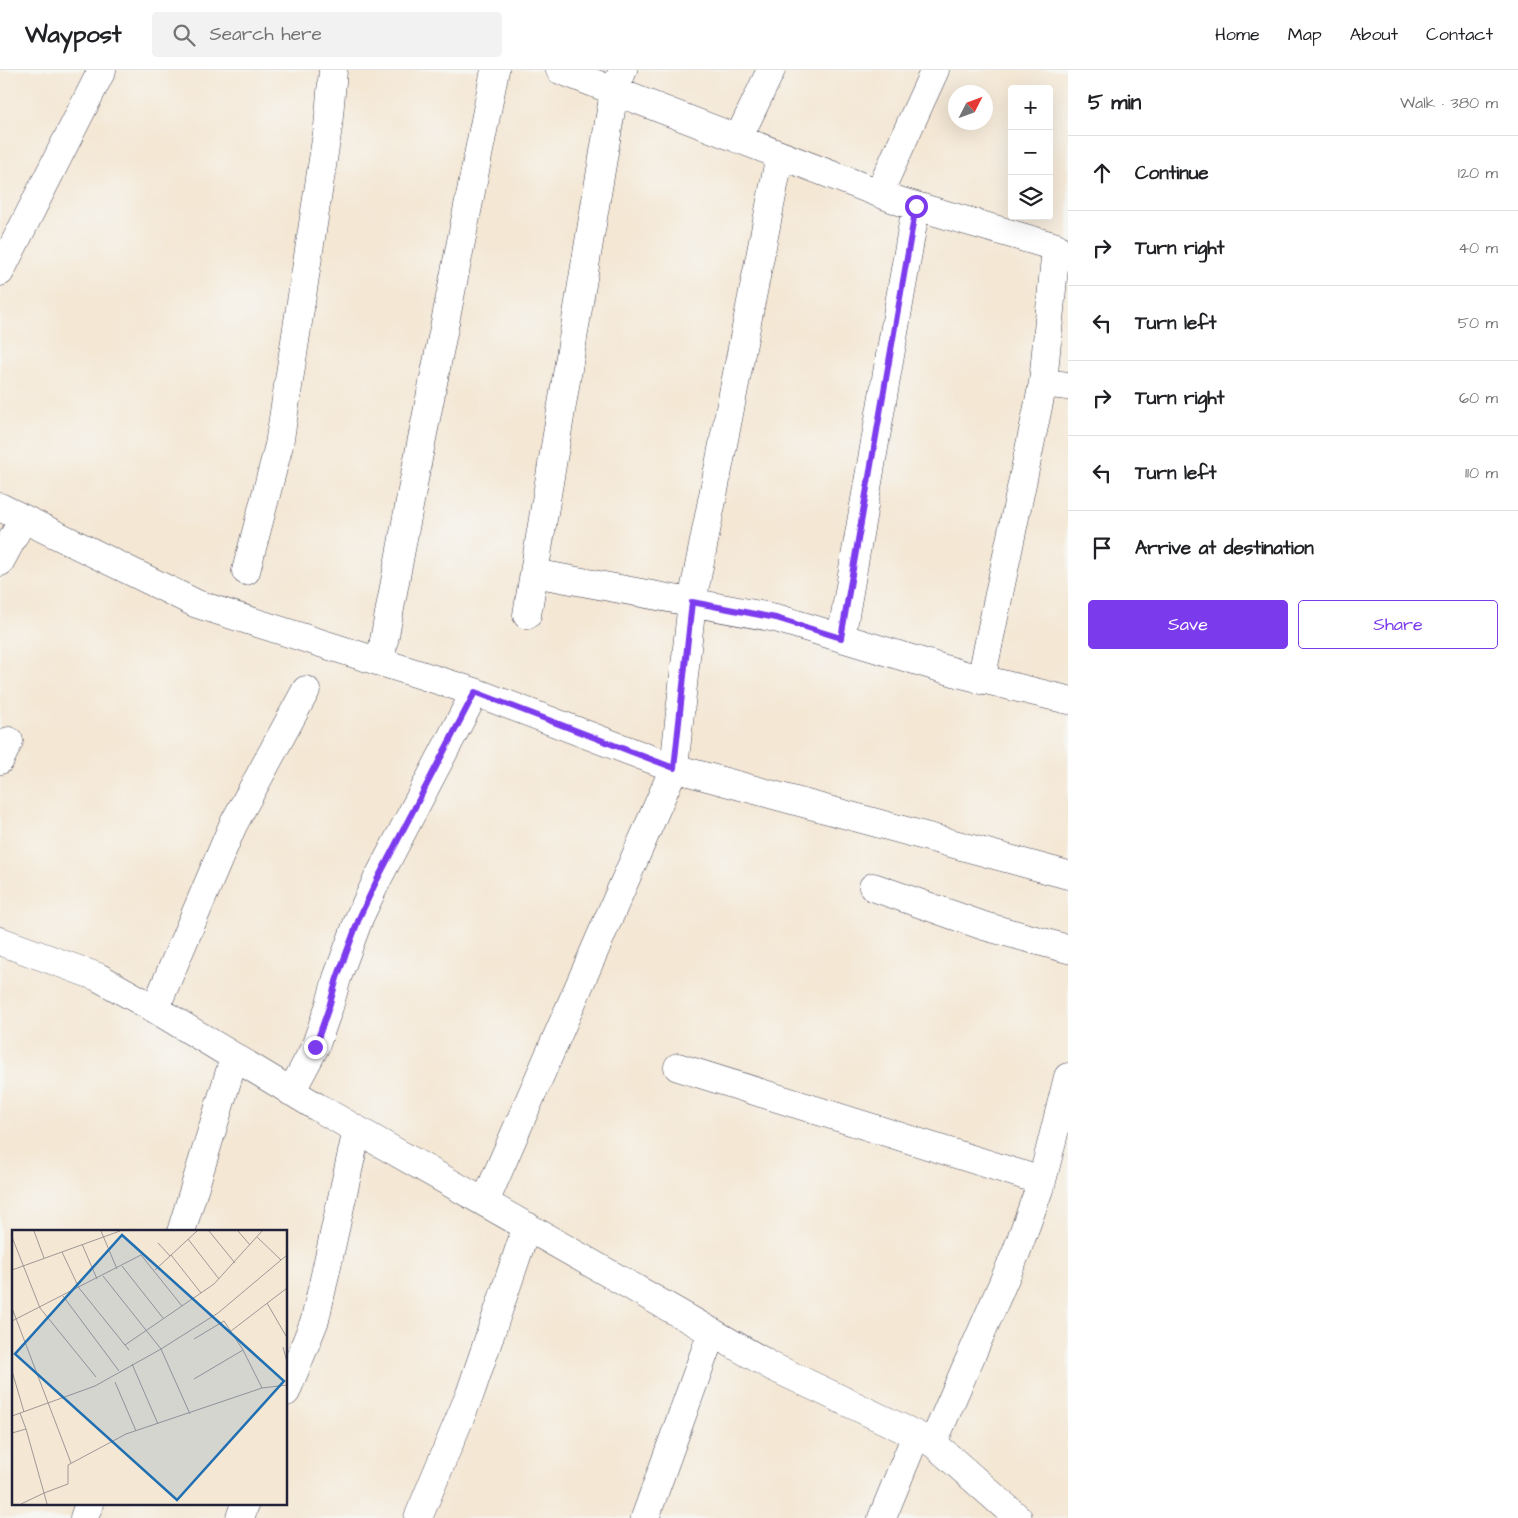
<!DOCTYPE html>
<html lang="en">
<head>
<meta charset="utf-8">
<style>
	:root { --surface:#fff; --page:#f2f2f2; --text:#202124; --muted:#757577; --line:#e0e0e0; --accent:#7c3aed }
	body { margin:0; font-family:"Architects Daughter",sans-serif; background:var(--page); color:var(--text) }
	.controls { position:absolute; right:15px; top:15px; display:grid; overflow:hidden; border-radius:5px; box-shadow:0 5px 20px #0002 }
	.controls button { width:45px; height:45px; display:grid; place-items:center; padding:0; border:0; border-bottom:1px solid var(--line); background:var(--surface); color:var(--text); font:25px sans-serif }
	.compass { position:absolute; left:948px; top:15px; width:45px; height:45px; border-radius:50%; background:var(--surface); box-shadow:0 5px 20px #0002; rotate:48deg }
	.stop { position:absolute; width:15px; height:15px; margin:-11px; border:4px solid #7c3aed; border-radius:50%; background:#fff }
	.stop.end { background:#7c3aed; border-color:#fff; box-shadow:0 1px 5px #0008 }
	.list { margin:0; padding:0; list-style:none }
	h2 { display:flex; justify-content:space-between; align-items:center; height:65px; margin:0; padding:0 20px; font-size:21px }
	h2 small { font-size:16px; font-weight:400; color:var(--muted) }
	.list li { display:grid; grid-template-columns:32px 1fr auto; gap:15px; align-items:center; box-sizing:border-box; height:75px; padding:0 20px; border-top:1px solid var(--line) }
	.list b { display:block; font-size:19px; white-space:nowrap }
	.list em { font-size:16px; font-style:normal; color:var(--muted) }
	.actions { display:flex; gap:10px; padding:15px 20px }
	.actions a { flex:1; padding:11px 0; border:1px solid var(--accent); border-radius:5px; text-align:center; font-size:18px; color:var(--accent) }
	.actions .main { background:var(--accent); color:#fff }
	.icon { flex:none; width:28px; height:28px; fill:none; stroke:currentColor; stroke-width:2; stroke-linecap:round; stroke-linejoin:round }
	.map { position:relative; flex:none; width:1068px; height:1448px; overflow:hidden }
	header { display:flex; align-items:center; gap:30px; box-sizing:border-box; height:70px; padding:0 25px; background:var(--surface); border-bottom:1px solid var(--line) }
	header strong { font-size:24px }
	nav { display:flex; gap:28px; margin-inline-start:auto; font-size:18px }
	.search { width:350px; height:45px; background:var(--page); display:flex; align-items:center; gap:12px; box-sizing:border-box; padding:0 18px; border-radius:5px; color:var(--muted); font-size:19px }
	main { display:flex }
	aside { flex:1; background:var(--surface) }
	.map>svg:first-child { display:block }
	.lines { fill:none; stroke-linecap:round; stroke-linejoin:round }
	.minor-casing { stroke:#424052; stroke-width:29 }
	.minor { stroke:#fff; stroke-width:28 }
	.route { stroke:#7c3aed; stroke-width:6 }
	.inset-road { fill:none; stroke:#a09897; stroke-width:1 }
	.view { fill:#1f6fb2; fill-opacity:0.15; stroke:#1f6fb2; stroke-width:2.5 }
	.inset-edge { fill:none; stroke:#22223b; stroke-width:2.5 }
</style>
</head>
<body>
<header>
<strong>Waypost</strong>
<div class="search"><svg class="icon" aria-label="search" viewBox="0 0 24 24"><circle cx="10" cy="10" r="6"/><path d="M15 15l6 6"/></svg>Search here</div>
<nav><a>Home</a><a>Map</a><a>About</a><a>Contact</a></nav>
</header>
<main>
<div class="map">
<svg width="1068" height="1448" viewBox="0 0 1068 1448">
	<rect width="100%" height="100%" fill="#f6f6f2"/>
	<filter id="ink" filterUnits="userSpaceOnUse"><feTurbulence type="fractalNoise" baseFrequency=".02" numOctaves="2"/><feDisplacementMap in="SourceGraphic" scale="10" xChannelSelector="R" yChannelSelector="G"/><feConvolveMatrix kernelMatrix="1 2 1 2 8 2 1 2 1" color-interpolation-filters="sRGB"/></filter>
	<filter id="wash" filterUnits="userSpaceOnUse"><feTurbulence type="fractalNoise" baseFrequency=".0096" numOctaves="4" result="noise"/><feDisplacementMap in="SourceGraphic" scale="20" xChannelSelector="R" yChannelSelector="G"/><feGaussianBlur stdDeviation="1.12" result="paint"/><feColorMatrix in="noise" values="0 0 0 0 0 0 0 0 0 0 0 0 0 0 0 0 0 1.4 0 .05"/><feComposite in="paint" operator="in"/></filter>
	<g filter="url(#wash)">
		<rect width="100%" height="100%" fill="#f4e7d4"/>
	</g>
	<g filter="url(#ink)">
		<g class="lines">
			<defs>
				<path id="minor" d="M560 0 902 132 1056 177 1043 313 981 610
					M738 69 771 0
					M879 123 935 0
					M0 202 102 0
					M1043 313 1068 316
					M0 437 197 534 475 622 674 698 1068 805
					M0 492 23 449
					M246 501 279 375 328 57 333 0
					M534 503 776 548 961 604 1068 630
					M527 545 614 22 623 0
					M841 568 916 136
					M380 592 416 399 495 0
					M0 690 9 671
					M873 817 984 856 1068 879
					M0 871 98 907 155 939 317 1037 773 1297 933 1373 1018 1448
					M155 939 233 755 306 620
					M678 997 1042 1111
					M291 1022 315 977 329 937 337 908 360 846 377 810 475 622
					M485 1132 674 698 692 532 780 85
					M181 1162 234 988
					M286 1322 315 1250 357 1060
					M933 1373 1016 1183 1042 1111 1068 1007
					M84 1448 89 1434
					M240 1448 245 1434
					M418 1448 470 1324 527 1156
					M645 1448 712 1262
					M882 1448 916 1365"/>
			</defs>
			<use href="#minor" class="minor-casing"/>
			<use href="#minor" class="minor"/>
		</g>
	</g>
	<g class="lines" filter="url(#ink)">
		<path class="route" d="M315 977 329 937 337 908 360 846 377 810 475 622 674 698 692 532 776 548 841 568 916 136"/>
	</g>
	<g transform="translate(12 1160)">
		<rect width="275" height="275" fill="#f4e7d4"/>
		<path class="inset-road" d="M22 1 32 28M89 1 105 39M197 1 223 33M226 1 238 15M0 7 28 78 84 147M245 7 269 30M176 9 207 49M146 13 158 26M70 14 85 49M50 22 67 58 117 120M159 25 189 63M110 36 151 88M0 40 108 1M143 40 185 1M91 46 149 119 178 184M51 66 107 141M255 73 274 106M0 78 59 233M0 91 129 25 170 76M219 101 275 58M182 109 212 91 231 120 250 158M113 115 202 54 250 1M271 117 275 132M120 134 146 194M0 141 12 182M182 149 231 120M103 152 124 201M8 183 14 199M0 186 83 156 149 119 206 83 275 25M0 203 14 199 32 263 56 254V235L114 204 250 158 275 155M9 274 32 263 35 274"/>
		<path class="view" d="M110 5 272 151 165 270 3 124Z"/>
		<rect width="275" height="275" class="inset-edge"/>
	</g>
</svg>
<div class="controls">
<button>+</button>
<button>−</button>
<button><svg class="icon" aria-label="layers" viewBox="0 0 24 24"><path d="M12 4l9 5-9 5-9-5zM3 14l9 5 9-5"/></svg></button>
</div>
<svg class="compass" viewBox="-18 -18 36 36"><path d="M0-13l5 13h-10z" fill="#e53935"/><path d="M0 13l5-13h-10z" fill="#757577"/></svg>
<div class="stop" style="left:916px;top:136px"></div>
<div class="stop end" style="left:315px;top:977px"></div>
</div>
<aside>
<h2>5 min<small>Walk · 380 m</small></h2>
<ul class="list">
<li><svg class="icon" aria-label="ahead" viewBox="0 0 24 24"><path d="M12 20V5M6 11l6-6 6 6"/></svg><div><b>Continue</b></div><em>120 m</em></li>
<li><svg class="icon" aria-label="right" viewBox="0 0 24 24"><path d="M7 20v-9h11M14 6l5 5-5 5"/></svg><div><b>Turn right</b></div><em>40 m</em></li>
<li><svg class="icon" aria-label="left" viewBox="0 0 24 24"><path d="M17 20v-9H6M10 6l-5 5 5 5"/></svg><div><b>Turn left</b></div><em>50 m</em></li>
<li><svg class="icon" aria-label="right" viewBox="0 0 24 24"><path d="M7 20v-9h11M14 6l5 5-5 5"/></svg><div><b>Turn right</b></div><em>60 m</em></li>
<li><svg class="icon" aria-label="left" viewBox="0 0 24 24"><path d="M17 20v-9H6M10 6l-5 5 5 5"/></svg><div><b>Turn left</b></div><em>110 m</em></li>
<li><svg class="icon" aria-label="arrive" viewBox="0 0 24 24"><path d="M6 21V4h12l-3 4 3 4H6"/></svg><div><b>Arrive at destination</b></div></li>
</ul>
<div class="actions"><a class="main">Save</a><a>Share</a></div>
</aside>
</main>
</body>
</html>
